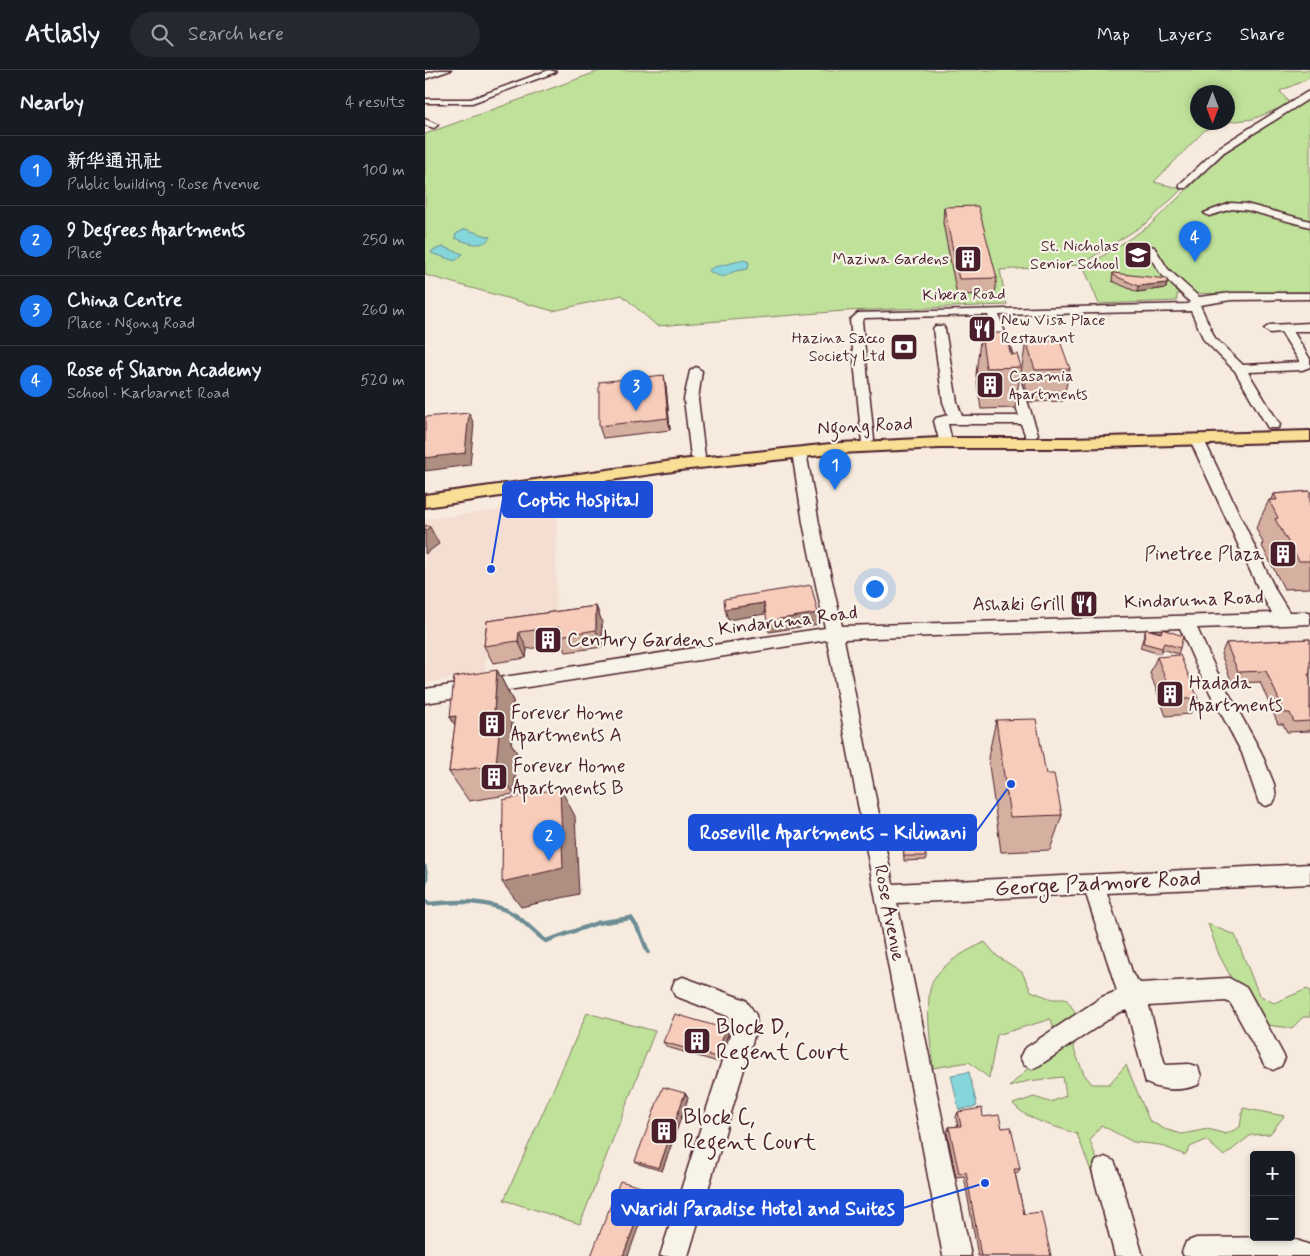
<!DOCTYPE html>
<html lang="en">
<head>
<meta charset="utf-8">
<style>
	:root { --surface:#171b24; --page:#242831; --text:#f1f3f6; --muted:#9ea1a6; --line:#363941; --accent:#1a73e8 }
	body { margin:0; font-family:Mynerve,"LXGW WenKai TC",sans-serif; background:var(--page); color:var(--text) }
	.controls { position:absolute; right:15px; bottom:15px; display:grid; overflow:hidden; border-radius:5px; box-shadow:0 2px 8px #0003 }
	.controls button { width:45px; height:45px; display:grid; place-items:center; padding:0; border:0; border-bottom:1px solid var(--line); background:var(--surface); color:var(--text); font:25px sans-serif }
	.compass { position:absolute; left:765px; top:15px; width:45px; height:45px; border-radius:50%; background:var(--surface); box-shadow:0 2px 8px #0003; rotate:180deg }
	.you { position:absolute; left:449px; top:518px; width:18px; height:18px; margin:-12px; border:4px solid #fff; border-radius:50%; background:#1a73e8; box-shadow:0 0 0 8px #1a73e833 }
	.badge { display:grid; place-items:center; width:32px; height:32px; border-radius:50%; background:var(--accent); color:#fff; font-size:16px; font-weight:700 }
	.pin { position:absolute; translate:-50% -41px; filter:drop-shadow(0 1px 2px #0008) }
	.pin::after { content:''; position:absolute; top:26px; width:18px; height:15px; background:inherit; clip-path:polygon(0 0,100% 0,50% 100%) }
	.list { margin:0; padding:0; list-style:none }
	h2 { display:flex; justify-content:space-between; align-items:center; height:65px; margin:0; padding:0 20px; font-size:21px }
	h2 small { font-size:16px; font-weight:400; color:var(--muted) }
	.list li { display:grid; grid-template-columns:32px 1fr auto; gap:15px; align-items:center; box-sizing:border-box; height:70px; padding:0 20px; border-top:1px solid var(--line) }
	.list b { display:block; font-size:19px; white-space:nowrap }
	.list p { margin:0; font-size:16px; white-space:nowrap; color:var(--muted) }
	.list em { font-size:16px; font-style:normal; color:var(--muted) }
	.icon { flex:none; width:28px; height:28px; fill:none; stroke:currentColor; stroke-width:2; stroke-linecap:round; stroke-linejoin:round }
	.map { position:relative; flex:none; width:885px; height:1186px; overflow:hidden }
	header { display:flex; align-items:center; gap:30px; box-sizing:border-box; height:70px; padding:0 25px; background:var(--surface); border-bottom:1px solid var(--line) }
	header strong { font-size:24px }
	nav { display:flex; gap:28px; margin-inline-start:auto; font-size:18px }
	.search { width:350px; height:45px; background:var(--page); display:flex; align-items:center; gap:12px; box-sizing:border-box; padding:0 18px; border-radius:28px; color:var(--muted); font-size:19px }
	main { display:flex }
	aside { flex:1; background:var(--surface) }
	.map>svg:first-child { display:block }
	.built { fill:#f4ded1 }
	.green { fill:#bfe19a; stroke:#848062 }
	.water { fill:#84d6da; stroke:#6d8d94 }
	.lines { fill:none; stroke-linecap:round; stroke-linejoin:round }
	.stream-far1 { stroke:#6d8d94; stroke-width:3 }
	.stream { stroke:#6d8d94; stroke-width:4.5 }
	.minor-casing { stroke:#4a1f2b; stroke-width:3 }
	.major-casing { stroke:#4a1f2b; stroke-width:4 }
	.minor { fill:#f7f3e8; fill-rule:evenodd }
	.major { fill:#f9df96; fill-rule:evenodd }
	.wall { fill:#d5afa0; stroke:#4a1f2b }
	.shaded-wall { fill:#ae8f82; stroke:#4a1f2b }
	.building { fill:#f8ccba; stroke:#4a1f2b }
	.labels { text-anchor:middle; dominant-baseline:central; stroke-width:4.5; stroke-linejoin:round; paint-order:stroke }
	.far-poi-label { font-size:16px; fill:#4a1f2b; stroke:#f7f3e8; text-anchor:end }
	.far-street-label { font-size:16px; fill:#4a1f2b; stroke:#f7f3e8 }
	.street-label { font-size:19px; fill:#4a1f2b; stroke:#f7f3e8 }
	.poi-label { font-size:19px; fill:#4a1f2b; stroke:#f7f3e8; text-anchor:start }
	.near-street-label { font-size:22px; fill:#4a1f2b; stroke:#f7f3e8 }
	.near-poi-label { font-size:22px; fill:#4a1f2b; stroke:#f7f3e8; text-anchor:start }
	.leader { fill:none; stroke:#1d4ed8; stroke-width:2 }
	.callout-dot { fill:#1d4ed8; stroke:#f7f3e8; stroke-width:2 }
	.callout { fill:#1d4ed8; stroke:#1d4ed8; stroke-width:2 }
	.callout-label { font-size:20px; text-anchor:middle; font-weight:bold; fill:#fff }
</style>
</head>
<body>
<header>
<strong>Atlasly</strong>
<div class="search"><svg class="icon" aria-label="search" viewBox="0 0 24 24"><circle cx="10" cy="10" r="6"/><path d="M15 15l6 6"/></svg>Search here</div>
<nav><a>Map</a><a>Layers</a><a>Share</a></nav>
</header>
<main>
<aside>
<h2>Nearby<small>4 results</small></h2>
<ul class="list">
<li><span class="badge">1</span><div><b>新华通讯社</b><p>Public building · Rose Avenue</p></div><em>100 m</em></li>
<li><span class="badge">2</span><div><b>9 Degrees Apartments</b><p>Place</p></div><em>250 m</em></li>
<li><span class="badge">3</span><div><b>China Centre</b><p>Place · Ngong Road</p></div><em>260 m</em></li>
<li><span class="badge">4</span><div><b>Rose of Sharon Academy</b><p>School · Karbarnet Road</p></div><em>520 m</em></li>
</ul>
</aside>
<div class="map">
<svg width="885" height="1186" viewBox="0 0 885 1186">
	<rect width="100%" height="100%" fill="#f7ebdf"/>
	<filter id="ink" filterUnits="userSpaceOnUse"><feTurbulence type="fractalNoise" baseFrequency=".02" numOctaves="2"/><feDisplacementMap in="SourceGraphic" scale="10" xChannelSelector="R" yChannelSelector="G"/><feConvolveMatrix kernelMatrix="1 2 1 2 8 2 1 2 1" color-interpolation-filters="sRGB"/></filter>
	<g filter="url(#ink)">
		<path class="built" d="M132 433 131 550 62 566 60 603 0 613V449Z"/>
		<path class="green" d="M177 0H885V8L855 21 865 34 828 49 803 52 802 22H772V52L799 53 780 60 729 112 757 119 723 152 655 195 575 200 582 235 419 241 232 256 197 225 128 241 0 205V64Z
			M885 28V222L752 224V231L674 234 659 198 724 156 800 83Z
			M783 854 810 865 834 925 849 933 882 919 885 921V947H878L867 958 831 954 794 885Z
			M560 872 572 886 597 902 606 921 627 929H641C656 950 661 953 648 977L659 1004 667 1014H684L701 995 724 1050 739 1059 757 1064 783 1059 801 1064 815 1057 818 1038 859 1046 845 1064 826 1065 799 1086 781 1070 765 1077 760 1085 735 1075 708 1072 676 1055 665 1071 676 1100 669 1109 652 1064C630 1056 605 1052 588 1034L609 1027 625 1032 641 1026 638 1007 603 1011 584 1017 608 993 630 964 626 949 572 965 564 1008 544 992 508 998C506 978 498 921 510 907 523 890 541 881 560 872Z
			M162 943 230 961 155 1154 79 1130Z"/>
		<path class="water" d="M40 159 65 167C57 180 41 172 30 168L31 164Z
			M18 177 38 184 30 191 6 183 8 180Z
			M319 190 324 192 323 199 310 201 298 207 286 203 284 200 289 197Z
			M544 1002 552 1036 534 1040 526 1005Z"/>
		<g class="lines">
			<path class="stream-far1" d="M0 796 2 807 0 817"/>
			<path class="stream" d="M0 830 4 834C32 831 63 829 88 844 100 851 109 863 121 871L172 853 206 848 215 862 223 882"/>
			<defs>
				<path id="minor" d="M14 0H26L0 9V4Z
					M124 0 131 2 47 33H0V29H46Z
					M882 22H885V28L799 82 761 118H755V114L793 78Z
					M0 49 13 55 9 58 0 55Z
					M806 133 821 134 885 151V157L821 140 807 139 784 146 779 143Z
					M725 176 729 177 743 199 774 227 806 223H885V229L806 230 775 235 790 268 818 295 875 292 856 262 845 263 839 259 845 255 885 253V261H868L885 289V297L877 300 823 302 855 355 853 358H843L810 301 779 270 766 241 574 245 613 364 611 367H601L596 354H523L526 367 524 370H514L509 351 511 348 523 345 518 332 508 259 510 256H518L520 259 532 332 537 346H594L563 245 440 248 437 251 449 370 442 374 437 373 425 250 433 243 763 234 765 232 735 203 720 179Z
					M271 297 277 301 273 329 280 387 273 391 266 387 259 329 265 301Z
					M772 366 779 370 851 521 864 542H885V554L772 558 791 600 836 682 849 714 851 727 848 733 841 736 834 733 817 683 774 602 755 558 419 569 468 814 885 794V814L682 823 708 905 715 913 804 908 822 918 860 988 856 996 848 1000 840 996 806 934 801 931 724 936 740 995 764 994 773 997 776 1006 773 1015C756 1021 737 1021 721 1013L702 940 693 943 615 995 607 999 599 995 595 987 599 979 677 927 692 921 661 824 472 833 546 1186H518L402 570 0 633V619L400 558 378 453 367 382 374 378 381 382 394 453 417 556 847 543 835 522 765 370Z
					M258 907 321 930 331 945 332 956 263 1186H235L308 956 305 947 250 926 247 918 250 910Z
					M680 1087 689 1091 693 1100 718 1186H690L667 1100 671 1091Z
					M863 1167 885 1175V1186H759L757 1182 761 1172 771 1168Z"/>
				<path id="major" d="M885 361V371L646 378H515L415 383 255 400 0 437V425L255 390 415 373 515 368H646Z"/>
			</defs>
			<use href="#minor" class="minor-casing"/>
			<use href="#major" class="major-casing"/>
			<use href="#minor" class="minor"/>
			<use href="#major" class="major"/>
		</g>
		<path class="wall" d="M519 137 572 208 570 224 532 225 518 153Z
			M688 203 742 213 741 218 712 222 687 211Z
			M556 263 586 285 596 297 590 338 556 339 551 304Z
			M601 271 645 299 638 331 605 332 596 303Z
			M241 316 245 360 178 368 174 356Z
			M885 421V518L859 519 837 476 838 473 831 458 844 430H847L849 424Z
			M171 536 177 552V577L141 582 138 574 102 579 101 588 68 593 59 576 62 551Z
			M721 559 736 562 737 559 755 578 753 584 737 579 735 584 715 578Z
			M885 569V661L862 662 858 654H853L835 612 807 613 796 584 801 573Z
			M732 587 773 628 765 644 741 646 725 603Z
			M72 600 88 631 86 673 92 683 89 724 44 731 24 702 30 655 25 647Z
			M571 650 621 704 637 745 625 780 576 782 563 688Z
			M477 754 501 786V790L479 791Z
			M301 959 303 964 293 992 242 977 238 972Z
			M263 1028 237 1101 214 1094 210 1091Z
			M533 1042 558 1047 577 1058 595 1099 592 1103H590L599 1144 626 1186H553L539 1106 531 1107 522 1062 524 1057 533 1056 531 1047Z"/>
		<path class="shaded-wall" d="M742 213 741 218 712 222 713 216Z
			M239 305 241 316 245 360 243 348Z
			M44 343 49 354 45 395 0 401V388Z
			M5 457 14 474 0 484V461Z
			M339 533 340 544 303 550 300 539Z
			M171 536 177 552V577L171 560Z
			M393 543 394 554 344 562 342 551Z
			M94 562 102 579 101 588 93 571Z
			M72 600 88 631 86 673 92 683 89 724 71 695 68 655Z
			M31 646 44 677 25 647Z
			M135 718 150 746 154 824 96 837 77 812Z
			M301 959 303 964 293 992 291 987Z
			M260 1023 263 1028 237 1101 234 1098Z
			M223 1119 226 1122 203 1186H198Z"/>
		<path class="building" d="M553 136 572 208 534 209 519 137Z
			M688 203 742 209V213L713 216 688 205Z
			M556 263H580L586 285 592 284 596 297 561 298Z
			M601 271H635L645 299 610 300Z
			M239 305 243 348 174 356V312Z
			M44 343 40 383 0 388V347Z
			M885 421V491H874L850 449 853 448 844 430H852L849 424Z
			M0 455 5 457 0 461Z
			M386 515 393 543 342 551 339 533 300 539 299 529Z
			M171 536V560L134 566 135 557 94 562 93 571 59 576 62 551Z
			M721 559 736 563 737 559 758 566 755 578 739 573 737 578 718 573Z
			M885 569V604H883L885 608V651L869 652 865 643H860L841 601 813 602 801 573Z
			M755 585 773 628 749 630 732 587Z
			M72 600 68 655 75 654 71 695 24 702 31 646 25 647 29 607Z
			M611 649 621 704H629L637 745 585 747 571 650Z
			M135 718 138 798 77 812 78 730Z
			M477 754H498L501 786H479Z
			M250 944 301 959 291 987 238 972Z
			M238 1017 260 1023 234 1098 210 1091Z
			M557 1038 558 1047 574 1045 577 1058 586 1057 595 1099H589L599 1144 616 1142 626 1186H556L541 1102 534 1103 524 1057 536 1056 533 1042Z
			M195 1111 223 1119 198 1186H166Z"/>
	</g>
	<defs>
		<symbol id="school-square" viewBox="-11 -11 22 22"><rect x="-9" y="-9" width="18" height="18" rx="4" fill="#4a1f2b" stroke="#f7f3e8"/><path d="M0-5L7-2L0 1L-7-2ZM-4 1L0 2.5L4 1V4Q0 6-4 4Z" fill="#fff"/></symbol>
		<symbol id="building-square" viewBox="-11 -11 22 22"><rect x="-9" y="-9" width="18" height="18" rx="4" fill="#4a1f2b" stroke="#f7f3e8"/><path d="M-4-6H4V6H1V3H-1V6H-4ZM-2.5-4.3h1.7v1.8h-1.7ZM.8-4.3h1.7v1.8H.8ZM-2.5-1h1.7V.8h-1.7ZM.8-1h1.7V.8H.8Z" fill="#fff"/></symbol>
		<symbol id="restaurant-square" viewBox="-11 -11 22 22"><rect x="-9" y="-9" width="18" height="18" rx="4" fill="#4a1f2b" stroke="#f7f3e8"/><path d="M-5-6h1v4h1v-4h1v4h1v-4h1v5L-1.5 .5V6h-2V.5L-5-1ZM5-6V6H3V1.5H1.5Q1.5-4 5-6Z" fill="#fff"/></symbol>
		<symbol id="bank-square" viewBox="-11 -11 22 22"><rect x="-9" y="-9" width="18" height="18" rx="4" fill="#4a1f2b" stroke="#f7f3e8"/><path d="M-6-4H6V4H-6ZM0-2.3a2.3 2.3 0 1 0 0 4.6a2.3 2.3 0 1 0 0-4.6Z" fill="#fff"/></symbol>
	</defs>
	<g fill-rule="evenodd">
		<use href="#school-square" x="697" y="169" width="32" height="32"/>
		<use href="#building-square" x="527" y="173" width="32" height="32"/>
		<use href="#restaurant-square" x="541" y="243" width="32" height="32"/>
		<use href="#bank-square" x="463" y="261" width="32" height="32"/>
		<use href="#building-square" x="549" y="299" width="32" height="32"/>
		<use href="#building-square" x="842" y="468" width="32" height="32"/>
		<use href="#restaurant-square" x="643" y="518" width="32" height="32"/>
		<use href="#building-square" x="107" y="554" width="32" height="32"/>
		<use href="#building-square" x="729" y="608" width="32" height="32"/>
		<use href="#building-square" x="51" y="638" width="32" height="32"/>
		<use href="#building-square" x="53" y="691" width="32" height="32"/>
		<use href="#building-square" x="256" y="955" width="32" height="32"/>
		<use href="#building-square" x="223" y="1045" width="32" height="32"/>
	</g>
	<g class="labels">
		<g class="far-poi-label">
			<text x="694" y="176">St. Nicholas<tspan x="694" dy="18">Senior School</tspan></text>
			<text x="524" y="189">Maziwa Gardens</text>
			<text x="576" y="250" text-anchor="start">New Visa Place<tspan x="576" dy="18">Restaurant</tspan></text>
			<text x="460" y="268">Hazina Sacco<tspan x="460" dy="18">Society Ltd</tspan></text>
			<text x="584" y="306" text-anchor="start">Casamia<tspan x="584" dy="18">Apartments</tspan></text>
		</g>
		<g class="far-street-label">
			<text transform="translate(539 225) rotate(-1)">Kibera Road</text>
		</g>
		<g class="street-label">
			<text transform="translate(440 356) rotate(-3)">Ngong Road</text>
			<text transform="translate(769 530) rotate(-2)">Kindaruma Road</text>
			<text transform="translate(363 551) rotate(-7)">Kindaruma Road</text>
			<text transform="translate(464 843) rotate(79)">Rose Avenue</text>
		</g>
		<g class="poi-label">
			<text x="839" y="484" text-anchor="end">Pinetree Plaza</text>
			<text x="640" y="534" text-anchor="end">Ashaki Grill</text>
			<text x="142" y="570">Century Gardens</text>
			<text x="764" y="613">Hadada<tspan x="764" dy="22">Apartments</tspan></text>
			<text x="86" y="643">Forever Home<tspan x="86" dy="22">Apartments A</tspan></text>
			<text x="88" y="696">Forever Home<tspan x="88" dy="22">Apartments B</tspan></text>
		</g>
		<g class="near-street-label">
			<text transform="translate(673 814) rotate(-3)">George Padmore Road</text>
		</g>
		<g class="near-poi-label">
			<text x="291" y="958">Block D,<tspan x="291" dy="25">Regent Court</tspan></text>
			<text x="258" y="1048">Block C,<tspan x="258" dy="25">Regent Court</tspan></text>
		</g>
	</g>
	<path class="leader" d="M66 499L78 429M586 714L551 762M560 1113L478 1138"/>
	<g class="callout-dot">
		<circle cx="66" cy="499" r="5"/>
		<circle cx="586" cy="714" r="5"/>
		<circle cx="560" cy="1113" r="5"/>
	</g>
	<g class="callout">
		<rect x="78" y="412" width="149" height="35" rx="5"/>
		<rect x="264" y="745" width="287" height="35" rx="5"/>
		<rect x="187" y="1120" width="291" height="35" rx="5"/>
	</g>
	<g class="callout-label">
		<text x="153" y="436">Coptic Hospital</text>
		<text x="408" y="769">Roseville Apartments - Kilimani</text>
		<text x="333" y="1145">Waridi Paradise Hotel and Suites</text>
	</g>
</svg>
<div class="controls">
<button>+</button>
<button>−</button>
</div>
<svg class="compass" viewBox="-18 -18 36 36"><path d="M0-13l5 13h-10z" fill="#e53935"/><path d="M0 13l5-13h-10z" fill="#9ea1a6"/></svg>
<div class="you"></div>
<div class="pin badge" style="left:410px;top:420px">1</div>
<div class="pin badge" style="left:124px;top:791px">2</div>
<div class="pin badge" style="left:211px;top:341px">3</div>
<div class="pin badge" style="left:770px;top:192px">4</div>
</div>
</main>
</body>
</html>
